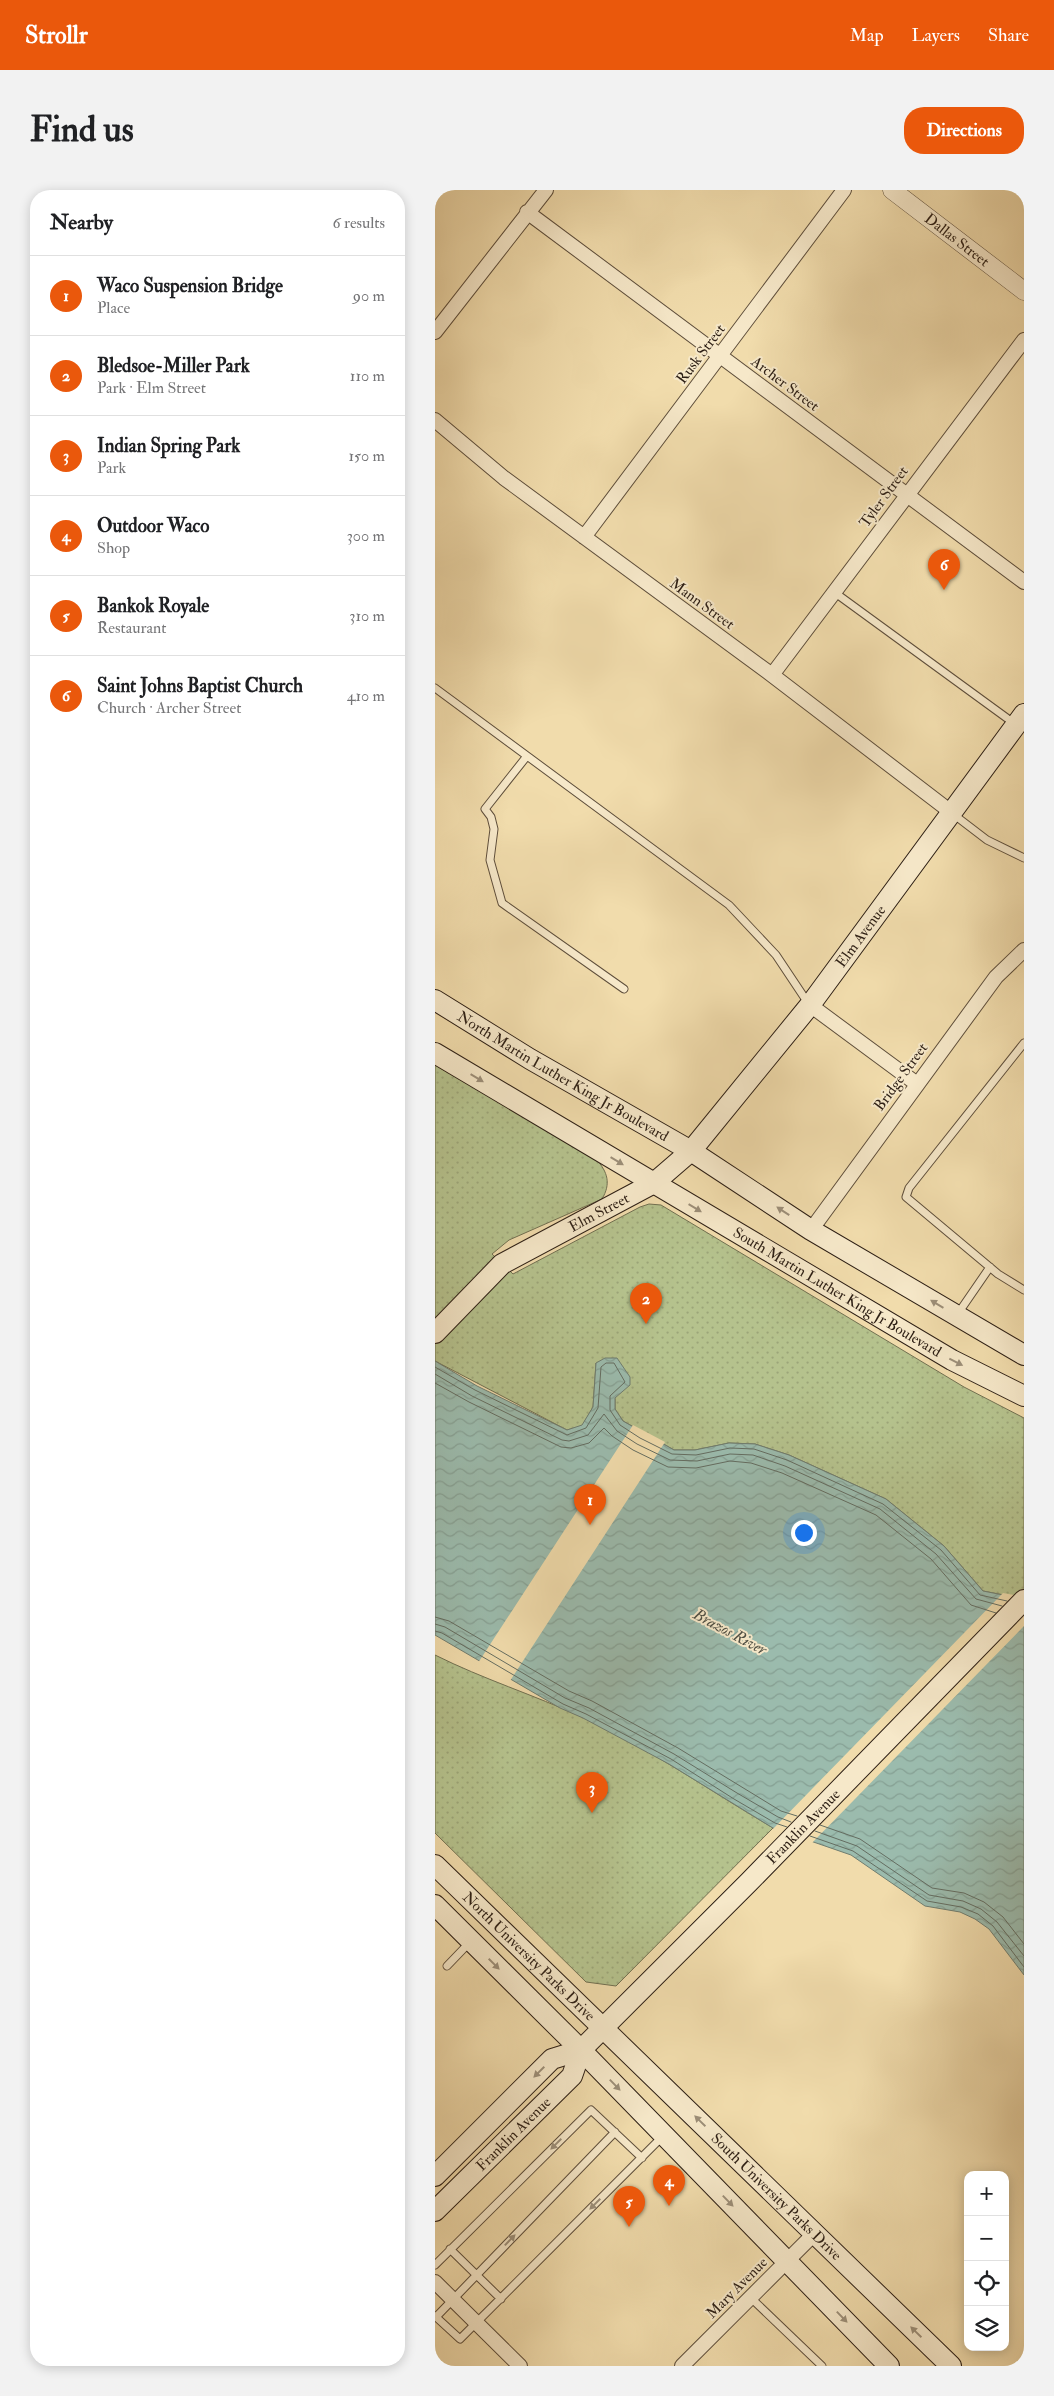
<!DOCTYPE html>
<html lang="en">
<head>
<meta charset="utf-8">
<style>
	:root { --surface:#fff; --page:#f2f2f2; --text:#202124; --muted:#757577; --line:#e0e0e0; --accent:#ea580c }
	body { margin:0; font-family:"IM FELL Double Pica",serif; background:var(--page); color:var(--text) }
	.controls { position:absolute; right:15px; bottom:15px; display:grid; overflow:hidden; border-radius:10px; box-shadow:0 2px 12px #0003 }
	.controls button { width:45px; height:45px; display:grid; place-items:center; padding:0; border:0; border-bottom:1px solid var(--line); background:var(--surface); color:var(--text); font:25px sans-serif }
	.you { position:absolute; left:368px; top:1342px; width:18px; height:18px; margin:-12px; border:4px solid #fff; border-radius:50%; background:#1a73e8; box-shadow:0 0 0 8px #1a73e833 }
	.badge { display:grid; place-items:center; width:32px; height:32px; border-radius:50%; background:var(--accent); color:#fff; font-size:16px; font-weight:700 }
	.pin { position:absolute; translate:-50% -41px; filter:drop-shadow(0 1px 2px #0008) }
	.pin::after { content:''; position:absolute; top:26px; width:18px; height:15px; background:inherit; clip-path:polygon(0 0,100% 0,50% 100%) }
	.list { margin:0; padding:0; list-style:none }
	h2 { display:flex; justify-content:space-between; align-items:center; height:65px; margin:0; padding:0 20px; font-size:21px }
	h2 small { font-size:16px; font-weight:400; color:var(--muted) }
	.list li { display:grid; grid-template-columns:32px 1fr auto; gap:15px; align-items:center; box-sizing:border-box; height:80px; padding:0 20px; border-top:1px solid var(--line) }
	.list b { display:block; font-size:19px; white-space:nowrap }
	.list p { margin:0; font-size:16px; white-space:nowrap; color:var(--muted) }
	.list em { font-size:16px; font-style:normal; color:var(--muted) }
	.icon { flex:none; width:28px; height:28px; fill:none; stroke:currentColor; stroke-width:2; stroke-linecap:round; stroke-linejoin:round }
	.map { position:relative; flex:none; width:589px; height:2176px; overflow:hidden; border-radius:20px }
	header { display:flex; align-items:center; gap:30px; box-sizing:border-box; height:70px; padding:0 25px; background:var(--accent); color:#fff }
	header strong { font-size:24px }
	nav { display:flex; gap:28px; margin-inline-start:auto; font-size:18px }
	.intro { display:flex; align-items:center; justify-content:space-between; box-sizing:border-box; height:120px; padding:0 30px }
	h1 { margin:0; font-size:35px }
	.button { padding:12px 22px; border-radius:20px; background:var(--accent); color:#fff; font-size:18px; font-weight:700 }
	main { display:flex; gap:30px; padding:0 30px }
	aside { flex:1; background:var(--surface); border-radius:20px; box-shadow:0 2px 12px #0003 }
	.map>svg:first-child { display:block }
	.park { fill:url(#park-dots); stroke:#717051 }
	.water { fill:url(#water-waves); stroke:#6f7d70 }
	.pier { fill:#f1dcac }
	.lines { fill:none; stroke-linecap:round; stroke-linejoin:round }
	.shore { stroke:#646d61; stroke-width:1 }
	.service-casing { stroke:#5e4e3b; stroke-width:9 }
	.minor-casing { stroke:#5e4e3b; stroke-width:16 }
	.tertiary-casing { stroke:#5e4e3b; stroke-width:19 }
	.secondary-casing { stroke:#2d1f15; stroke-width:22 }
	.service { stroke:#f6e8c9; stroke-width:7 }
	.minor { stroke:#f6e8c9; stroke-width:14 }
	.tertiary { stroke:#f6e8c9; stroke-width:18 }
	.secondary { stroke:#f6e8c9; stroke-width:20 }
	.oneway { fill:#9c8e78 }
	.labels { text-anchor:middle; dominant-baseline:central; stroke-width:4; stroke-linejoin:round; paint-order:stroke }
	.street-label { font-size:15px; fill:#2d1f15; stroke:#f6e8c9 }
	.water-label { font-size:16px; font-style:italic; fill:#4e4e43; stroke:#f6e8c9 }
</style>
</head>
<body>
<header>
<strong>Strollr</strong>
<nav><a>Map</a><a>Layers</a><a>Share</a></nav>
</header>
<div class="intro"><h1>Find us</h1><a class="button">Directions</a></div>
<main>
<aside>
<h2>Nearby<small>6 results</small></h2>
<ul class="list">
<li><span class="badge">1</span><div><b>Waco Suspension Bridge</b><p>Place</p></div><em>90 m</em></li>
<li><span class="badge">2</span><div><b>Bledsoe-Miller Park</b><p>Park · Elm Street</p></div><em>110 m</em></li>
<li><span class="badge">3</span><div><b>Indian Spring Park</b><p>Park</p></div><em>150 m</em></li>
<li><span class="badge">4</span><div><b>Outdoor Waco</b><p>Shop</p></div><em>300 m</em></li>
<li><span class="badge">5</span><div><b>Bankok Royale</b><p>Restaurant</p></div><em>310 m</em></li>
<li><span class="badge">6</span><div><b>Saint Johns Baptist Church</b><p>Church · Archer Street</p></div><em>410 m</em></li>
</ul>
</aside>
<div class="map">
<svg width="589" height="2176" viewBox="0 0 589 2176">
	<defs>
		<pattern id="park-dots" width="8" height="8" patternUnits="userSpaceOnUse" patternTransform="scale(1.25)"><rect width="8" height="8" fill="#b5c28d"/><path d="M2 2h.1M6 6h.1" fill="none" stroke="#9ca679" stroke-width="1.8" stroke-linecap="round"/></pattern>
		<pattern id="water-waves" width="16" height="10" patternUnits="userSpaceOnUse" patternTransform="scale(1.25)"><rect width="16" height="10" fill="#9bbbad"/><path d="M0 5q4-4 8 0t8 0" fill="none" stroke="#86a094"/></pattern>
	</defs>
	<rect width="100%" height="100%" fill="#f1dcac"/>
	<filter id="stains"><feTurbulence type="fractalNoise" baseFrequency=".004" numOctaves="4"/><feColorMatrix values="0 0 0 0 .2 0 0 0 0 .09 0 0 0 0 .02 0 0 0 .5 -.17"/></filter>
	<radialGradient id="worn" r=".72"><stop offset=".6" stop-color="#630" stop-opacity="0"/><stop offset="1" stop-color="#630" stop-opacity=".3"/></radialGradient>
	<path class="park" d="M0 875 161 969C173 982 176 994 167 1009L74 1050 57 1064 78 1084 205 1017 214 1014 226 1015 529 1197 589 1228V1415L584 1408 548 1401 509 1356 451 1309 354 1265 320 1254 294 1253 260 1260H239L188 1231 180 1219V1209L161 1173 158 1217 147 1236 132 1240 0 1171Z
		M0 1465C48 1489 99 1505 147 1527 214 1558 275 1601 338 1638L181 1796 151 1792 0 1643Z"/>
	<path class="water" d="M170 1168H182L195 1187V1195L180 1208V1219L188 1231 239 1260H260L294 1253 320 1254 354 1265 451 1309 509 1356 548 1401 584 1408 589 1415V1785L554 1739 540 1729 525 1722 490 1716 416 1665 338 1638 234 1574 148 1528 125 1518 0 1445V1171L42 1196 132 1240 147 1235 158 1217 161 1173Z"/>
	<path class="pier" d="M198 1235 230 1252 75 1491 43 1473Z
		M568 1403 585 1406 589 1411V1436L376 1654 337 1640Z"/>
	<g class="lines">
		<path class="shore" d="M0 1177 40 1200 132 1245 151 1238 163 1218 166 1177 171 1173H179L190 1192 175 1206V1220L185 1235 205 1248 237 1264 261 1265 295 1258 319 1259 352 1270 448 1314 506 1360 545 1405 572 1411
			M0 1184 37 1206 127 1250 134 1251 153 1245 169 1224 182 1241 202 1254 235 1270 262 1271 295 1264 318 1265 350 1276 445 1319 501 1364 541 1409 567 1416
			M0 1193 34 1212 126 1257 136 1258 154 1253 169 1238 177 1246 198 1260 233 1277 261 1278 295 1271 316 1273 347 1283 441 1325 496 1369 536 1415 561 1423
			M0 1427 14 1431 134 1501 157 1511 243 1558 346 1621 362 1626
			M0 1434 10 1437 130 1508 154 1518 239 1564 302 1603 343 1627 356 1632
			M0 1441 7 1443 128 1514 151 1524 236 1569 299 1609 340 1633 352 1637
			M385 1635 425 1649 497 1698 529 1703 549 1712 568 1727 589 1754
			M380 1641 422 1656 494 1705 528 1711 546 1719 562 1732 589 1766
			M375 1646 418 1661 492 1711 526 1717 543 1724 558 1736 589 1777"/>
		<defs>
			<path id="service" d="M399 402 580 534
				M0 498 294 715 341 765 373 813
				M92 566 50 619 56 627 59 639 55 670 67 713 189 799
				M518 624 552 650 589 668
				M589 853 474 998 471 1007 563 1084 589 1100
				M522 1125 555 1077
				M12 1776 36 1751
				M15 2059 66 2109
				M0 2075 156 1920 207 1968
				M316 2108 387 2176
				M0 2126 25 2149 227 1947
				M1 2127 180 1942"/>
			<path id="minor" d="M92 22 589 392
				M0 142 111 0
				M0 230 69 288 337 485 516 622
				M149 347 409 0
				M337 485 589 150
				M375 815 482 894
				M376 1040 561 787 589 760
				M0 2092 85 2176
				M247 2176 380 2043"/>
			<g id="tertiary">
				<path id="s1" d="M457 0 589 101"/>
			</g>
			<g id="secondary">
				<path id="s2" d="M0 810 95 869 256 961 376 1040 589 1165"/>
				<path id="s3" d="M0 863 517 1170 589 1206"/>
				<path id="s4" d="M0 1143 67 1074 219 993 256 961 375 815 589 524"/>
				<path id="s5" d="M0 1675 516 2176"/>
				<path d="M0 1715 146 1860 454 2176"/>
				<path d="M0 1986 117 1869 146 1860"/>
				<path id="s6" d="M0 2021 137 1886 146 1860 314 1692 589 1410"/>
			</g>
		</defs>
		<use href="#service" class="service-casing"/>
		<use href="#minor" class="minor-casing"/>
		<use href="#tertiary" class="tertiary-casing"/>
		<use href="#secondary" class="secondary-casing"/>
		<use href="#service" class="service"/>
		<use href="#minor" class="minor"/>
		<use href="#tertiary" class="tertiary"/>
		<use href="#secondary" class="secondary"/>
	</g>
	<defs><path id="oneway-solid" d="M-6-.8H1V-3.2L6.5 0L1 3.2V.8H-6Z" transform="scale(1.25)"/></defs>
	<g class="oneway">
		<use href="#oneway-solid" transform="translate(42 888) rotate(31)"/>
		<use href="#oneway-solid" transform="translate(182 971) rotate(31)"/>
		<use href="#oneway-solid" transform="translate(260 1018) rotate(31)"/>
		<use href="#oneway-solid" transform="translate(348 1021) rotate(-147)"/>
		<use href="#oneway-solid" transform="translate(502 1114) rotate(-149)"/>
		<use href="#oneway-solid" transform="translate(521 1172) rotate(27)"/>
		<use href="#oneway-solid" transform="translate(59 1774) rotate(45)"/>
		<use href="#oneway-solid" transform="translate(104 1882) rotate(135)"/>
		<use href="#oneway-solid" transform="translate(180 1895) rotate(46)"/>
		<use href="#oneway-solid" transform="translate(265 1931) rotate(-136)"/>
		<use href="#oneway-solid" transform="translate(121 1954) rotate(135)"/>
		<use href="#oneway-solid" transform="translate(293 2011) rotate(46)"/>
		<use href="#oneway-solid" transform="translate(160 2014) rotate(135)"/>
		<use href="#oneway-solid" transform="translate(75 2050) rotate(-46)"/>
		<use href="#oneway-solid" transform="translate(407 2127) rotate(46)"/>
		<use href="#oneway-solid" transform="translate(481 2142) rotate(-136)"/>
	</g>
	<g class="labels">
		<g class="street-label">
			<text stroke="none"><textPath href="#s1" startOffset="82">Dallas Street</textPath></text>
			<text transform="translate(266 164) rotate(-53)">Rusk Street</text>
			<text transform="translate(350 194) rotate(37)">Archer Street</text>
			<text transform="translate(449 307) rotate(-54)">Tyler Street</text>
			<text transform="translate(267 414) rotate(36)">Mann Street</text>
			<text stroke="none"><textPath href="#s4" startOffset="591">Elm Avenue</textPath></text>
			<text stroke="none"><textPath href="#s2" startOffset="149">North Martin Luther King Jr Boulevard</textPath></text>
			<text transform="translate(466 887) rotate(-54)">Bridge Street</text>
			<text stroke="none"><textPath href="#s4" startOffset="206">Elm Street</textPath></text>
			<text stroke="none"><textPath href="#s3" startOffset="468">South Martin Luther King Jr Boulevard</textPath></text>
			<text stroke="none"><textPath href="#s6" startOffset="535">Franklin Avenue</textPath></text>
			<text stroke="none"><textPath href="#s5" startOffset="131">North University Parks Drive</textPath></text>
			<text stroke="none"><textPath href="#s6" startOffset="110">Franklin Avenue</textPath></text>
			<text stroke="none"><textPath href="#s5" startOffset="476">South University Parks Drive</textPath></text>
			<text transform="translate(302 2098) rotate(-45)">Mary Avenue</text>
		</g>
		<g class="water-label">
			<text transform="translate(295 1442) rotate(28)">Brazos River</text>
		</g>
	</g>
	<rect width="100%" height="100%" filter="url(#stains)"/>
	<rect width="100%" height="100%" fill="url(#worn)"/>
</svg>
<div class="controls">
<button>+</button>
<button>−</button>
<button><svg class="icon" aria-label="locate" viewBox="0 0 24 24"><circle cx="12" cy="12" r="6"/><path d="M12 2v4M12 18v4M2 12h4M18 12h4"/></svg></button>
<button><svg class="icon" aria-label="layers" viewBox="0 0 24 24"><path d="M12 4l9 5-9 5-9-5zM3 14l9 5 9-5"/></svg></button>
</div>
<div class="you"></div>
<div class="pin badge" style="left:155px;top:1335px">1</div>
<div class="pin badge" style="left:211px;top:1134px">2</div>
<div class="pin badge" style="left:157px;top:1623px">3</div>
<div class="pin badge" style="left:234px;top:2016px">4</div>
<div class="pin badge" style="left:194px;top:2037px">5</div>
<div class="pin badge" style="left:509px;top:400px">6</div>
</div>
</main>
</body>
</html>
